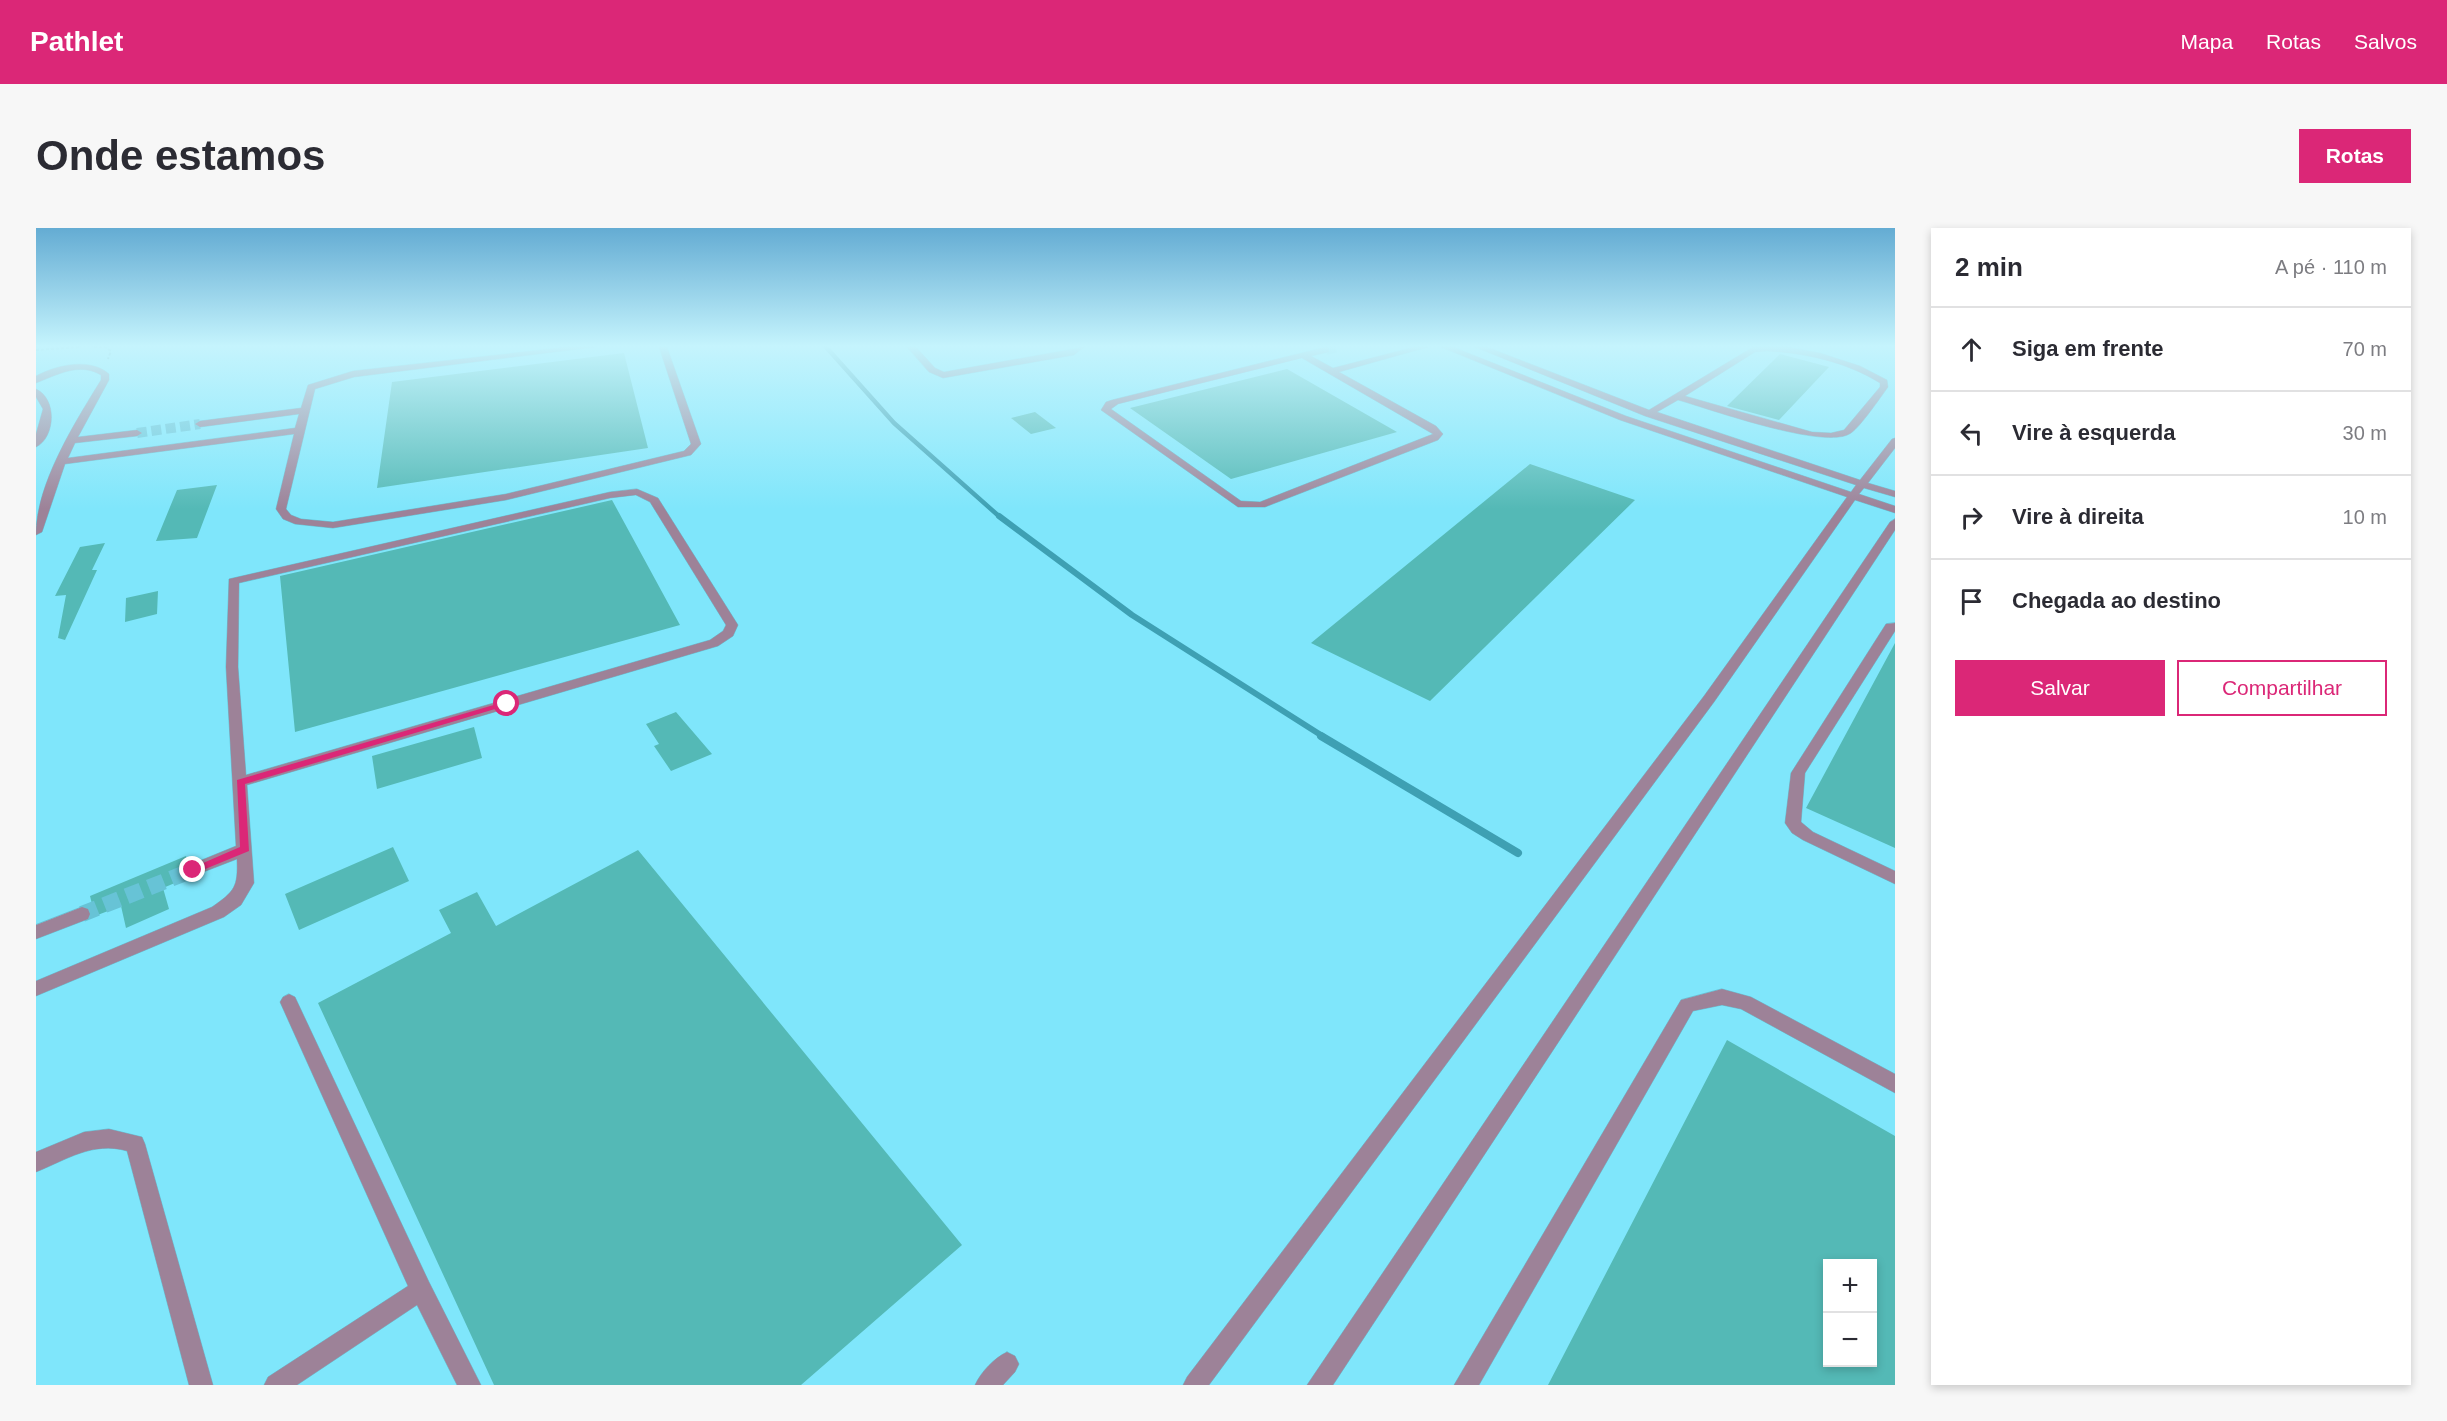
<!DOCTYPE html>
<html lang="pt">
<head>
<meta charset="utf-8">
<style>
	:root { --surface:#fff; --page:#f7f7f7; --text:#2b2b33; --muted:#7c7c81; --line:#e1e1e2; --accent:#db2777 }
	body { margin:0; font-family:Arial,sans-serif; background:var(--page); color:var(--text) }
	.controls { position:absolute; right:18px; bottom:18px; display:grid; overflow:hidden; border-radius:0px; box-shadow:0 3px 9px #0003 }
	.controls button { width:54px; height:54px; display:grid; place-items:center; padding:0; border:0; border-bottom:2px solid var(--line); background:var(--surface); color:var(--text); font:30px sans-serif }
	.stop { position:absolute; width:18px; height:18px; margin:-14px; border:4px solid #db2777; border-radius:50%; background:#fff }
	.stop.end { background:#db2777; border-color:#fff; box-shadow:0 2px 6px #0008 }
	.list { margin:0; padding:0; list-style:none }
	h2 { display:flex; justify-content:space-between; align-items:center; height:78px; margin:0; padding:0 24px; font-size:26px }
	h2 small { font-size:20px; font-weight:400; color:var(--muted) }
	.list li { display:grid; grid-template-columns:39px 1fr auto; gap:18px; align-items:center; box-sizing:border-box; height:84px; padding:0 24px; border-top:2px solid var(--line) }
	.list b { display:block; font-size:22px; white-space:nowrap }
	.list em { font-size:20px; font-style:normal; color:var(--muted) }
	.actions { display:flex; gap:12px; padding:18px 24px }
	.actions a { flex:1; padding:14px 0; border:2px solid var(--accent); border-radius:0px; text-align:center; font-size:21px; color:var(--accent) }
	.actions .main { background:var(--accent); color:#fff }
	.icon { flex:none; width:33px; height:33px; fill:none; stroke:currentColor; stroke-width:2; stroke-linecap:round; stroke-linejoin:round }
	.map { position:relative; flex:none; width:1859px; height:1157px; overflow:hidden; border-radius:0px }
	header { display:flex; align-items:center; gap:36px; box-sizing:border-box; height:84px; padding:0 30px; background:var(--accent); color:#fff }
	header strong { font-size:28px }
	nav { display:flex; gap:33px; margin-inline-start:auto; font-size:21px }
	.intro { display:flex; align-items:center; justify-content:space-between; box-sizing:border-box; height:144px; padding:0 36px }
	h1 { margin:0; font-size:42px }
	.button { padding:15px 27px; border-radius:0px; background:var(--accent); color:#fff; font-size:21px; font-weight:700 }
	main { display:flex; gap:36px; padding:0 36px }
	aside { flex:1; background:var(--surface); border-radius:0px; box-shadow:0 3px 9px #0003 }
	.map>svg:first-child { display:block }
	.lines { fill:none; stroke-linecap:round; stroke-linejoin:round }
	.stream-far2 { stroke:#3ea0b3; stroke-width:4.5 }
	.stream-far1 { stroke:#3ea0b3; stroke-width:6 }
	.stream { stroke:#3ea0b3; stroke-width:8 }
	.building { fill:#54b9b6; fill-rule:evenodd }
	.minor-tunnel-far1 { stroke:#67c3d6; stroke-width:10; stroke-dasharray:10 4.5; stroke-linecap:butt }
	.minor-tunnel { stroke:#67c3d6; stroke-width:16; stroke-dasharray:16 8; stroke-linecap:butt }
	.minor-casing { stroke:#67c3d6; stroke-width:1 }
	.path { stroke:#438e9d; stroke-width:2; stroke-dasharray:3 2; stroke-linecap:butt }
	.minor { fill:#9d8298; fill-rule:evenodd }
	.route { fill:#db2777 }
</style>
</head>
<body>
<header>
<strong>Pathlet</strong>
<nav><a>Mapa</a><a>Rotas</a><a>Salvos</a></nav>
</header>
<div class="intro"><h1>Onde estamos</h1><a class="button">Rotas</a></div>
<main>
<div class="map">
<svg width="1859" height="1157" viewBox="0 0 1859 1157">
	<rect width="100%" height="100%" fill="#7fe6fb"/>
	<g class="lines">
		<path class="stream-far2" d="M790 119 858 195 965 290"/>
		<path class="stream-far1" d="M963 288 1096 387 1288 509"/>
		<path class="stream" d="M1285 508 1482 625"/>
	</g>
	<path class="building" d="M588 125 612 220 341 260 356 154Z
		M1744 126 1793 139 1743 192 1691 178Z
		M1251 141 1361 204 1195 251 1094 180Z
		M999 184 1020 200 995 206 975 190Z
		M1494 236 1599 272 1394 473 1275 415Z
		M181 257 161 310 120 313 141 262Z
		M576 272 644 397 259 504 244 348Z
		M69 315 56 342H61L29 412 22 410 30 367 19 368 44 319Z
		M122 363 121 386 89 394 90 370Z
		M1859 415V620L1770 580Z
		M640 484 676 526 635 543 618 518 623 516 610 496Z
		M438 499 446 530 341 561 336 528Z
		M357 619 373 653 263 702 249 666Z
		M602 622 926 1017 765 1157H458L282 775 415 705 403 682 441 664 460 698Z
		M150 628 152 635 147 643 153 649 127 660 133 681 90 700 85 678 59 688 54 668Z
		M1691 812 1859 908V1157H1512ZM1791 1035H1836V1134H1791Z"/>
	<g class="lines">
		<path class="minor-tunnel-far1" d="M1290 122 1301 119
			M101 205 164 196"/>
		<path class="minor-tunnel" d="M46 686 157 642"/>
		<defs>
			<path id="minor" d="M531 119H559L318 149 279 161 250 281 255 287 265 291 297 294 470 266 648 223 655 216 623 119H631L665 216 655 227 470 272 297 300 259 296 247 291 240 281 258 206 29 236 6 304 0 307C0 256 38 196 65 152V147C43 134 21 147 0 155V148C20 137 54 129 73 146V152L42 209 101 202 106 205 101 208 39 215 32 230 259 200 263 186 164 199 159 196 164 193 265 180 272 157 317 143Z
				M871 119H880L899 140 908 144 1048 119 1038 127 907 150 893 144Z
				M1290 119 1293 120V124L1275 128 1297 140 1378 119H1392L1303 144 1400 198 1407 206 1402 212 1229 279H1202L1065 182 1070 174 1076 172ZM1266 130 1397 206 1224 274 1205 273 1075 181 1082 176Z
				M1405 119H1417L1590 188 1815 264 1820 257 1609 188 1439 119H1451L1613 182 1717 119H1751L1784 125 1824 138 1851 152 1852 159C1844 170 1825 198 1815 205 1790 223 1674 181 1642 172L1621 184 1824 252 1856 211 1859 210V220L1832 255 1859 263V269L1828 260 1823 266 1859 278V285L1819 272 1678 474 1173 1157H1147L1151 1149 1668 468 1811 269 1584 192ZM1731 123C1770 125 1810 134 1844 155V159L1808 202 1795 205 1776 204 1649 168 1719 124Z
				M0 161C22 171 19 210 0 219V206L7 181 0 169Z
				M601 261 622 270 702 397 697 408 682 418 211 557 218 655 205 677 188 689 0 768V753L176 679C199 663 202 659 201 631L157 648 151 646 149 642 151 638 200 618 190 439 193 351 574 264ZM600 267 614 274 690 397 687 403 674 412 210 547 202 439 203 355 574 270Z
				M1859 291V302L1297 1157H1271L1854 294Z
				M1859 395V403L1769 545 1765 594 1777 604 1859 643V656L1767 612 1756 605 1749 595 1755 545 1850 396Z
				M46 679 52 681 54 686 52 691 0 711V697Z
				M1686 761 1715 769 1859 846V865L1705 781 1686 777 1657 783 1443 1157H1418L1645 772Z
				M253 766 259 769 393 1054 445 1157H421L381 1077 261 1157H228L232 1149 372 1058 244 774 247 769Z
				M73 901 106 909 109 916 177 1157H153L91 923C57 913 30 932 0 944V924L48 904Z
				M971 1124 979 1128 983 1136 979 1144 967 1157H939C945 1144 958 1130 971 1124Z"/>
		</defs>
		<use href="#minor" class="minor-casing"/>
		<path class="path" d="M58 119H69L75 123 72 131
			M0 122 44 119"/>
		<use href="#minor" class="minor"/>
	</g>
	<linearGradient id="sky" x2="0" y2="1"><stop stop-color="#64acd3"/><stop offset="0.42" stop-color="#c5f4fd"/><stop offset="1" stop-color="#c5f4fd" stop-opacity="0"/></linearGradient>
	<rect width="1859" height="281" fill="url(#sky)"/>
	<path class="route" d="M468 474 476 476 209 556 213 623 157 646 151 642 204 619 201 552Z"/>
</svg>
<div class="controls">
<button>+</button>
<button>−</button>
</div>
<div class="stop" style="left:471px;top:476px"></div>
<div class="stop end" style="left:157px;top:642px"></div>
</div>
<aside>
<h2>2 min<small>A pé · 110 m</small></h2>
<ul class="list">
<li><svg class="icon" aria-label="ahead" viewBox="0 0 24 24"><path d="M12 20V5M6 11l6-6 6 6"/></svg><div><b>Siga em frente</b></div><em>70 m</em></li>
<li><svg class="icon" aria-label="left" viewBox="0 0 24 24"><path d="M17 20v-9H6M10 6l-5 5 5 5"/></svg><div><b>Vire à esquerda</b></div><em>30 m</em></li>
<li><svg class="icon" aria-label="right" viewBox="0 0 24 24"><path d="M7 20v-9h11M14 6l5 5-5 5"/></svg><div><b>Vire à direita</b></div><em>10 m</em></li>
<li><svg class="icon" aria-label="arrive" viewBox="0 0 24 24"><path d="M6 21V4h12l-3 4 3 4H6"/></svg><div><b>Chegada ao destino</b></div></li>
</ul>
<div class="actions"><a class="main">Salvar</a><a>Compartilhar</a></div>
</aside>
</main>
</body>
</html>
